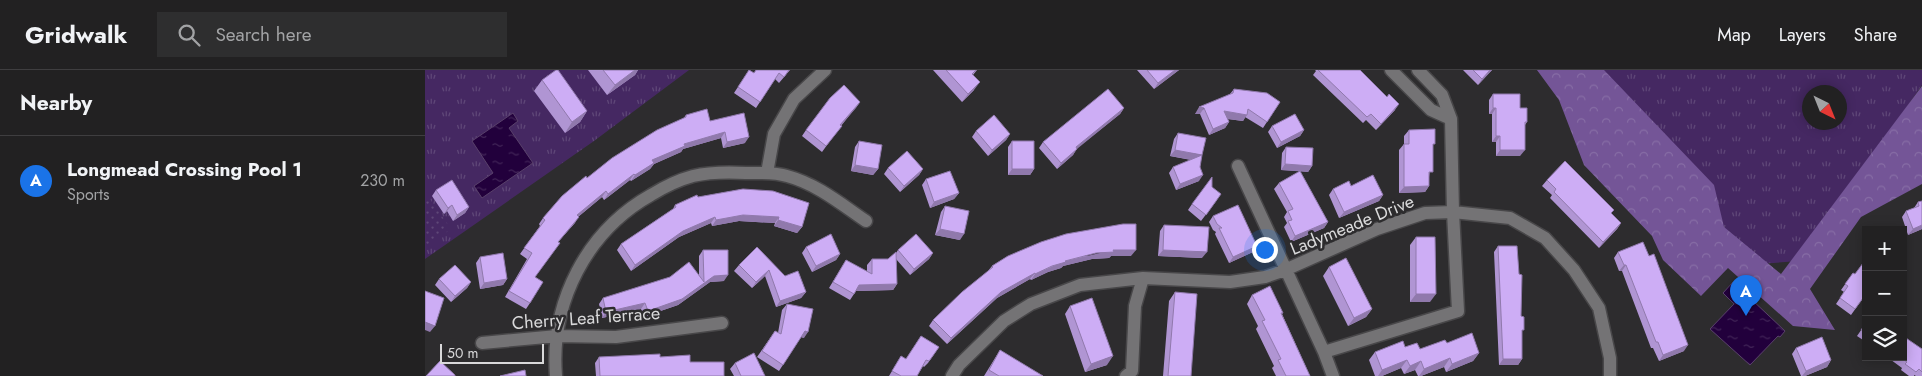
<!DOCTYPE html>
<html lang="en">
<head>
<meta charset="utf-8">
<style>
	:root { --surface:#222122; --page:#2e2e2f; --text:#f1f3f6; --muted:#a2a3a5; --line:#3f3e40; --accent:#1a73e8 }
	body { margin:0; font-family:Jost,sans-serif; background:var(--page); color:var(--text) }
	.controls { position:absolute; right:15px; bottom:15px; display:grid; overflow:hidden; border-radius:0px; box-shadow:0 2px 12px #0003 }
	.controls button { width:45px; height:45px; display:grid; place-items:center; padding:0; border:0; border-bottom:1px solid var(--line); background:var(--surface); color:var(--text); font:25px sans-serif }
	.compass { position:absolute; left:1377px; top:15px; width:45px; height:45px; border-radius:50%; background:var(--surface); box-shadow:0 2px 12px #0003; rotate:137deg }
	.scale { position:absolute; left:15px; bottom:12px; width:104px; box-sizing:border-box; padding-left:5px; border:2px solid #d9d9da; border-top:0; font-size:14px; line-height:18px; white-space:nowrap; color:#d9d9da; -webkit-text-stroke:4px #2d2c2e; paint-order:stroke }
	.you { position:absolute; left:839px; top:179px; width:18px; height:18px; margin:-12px; border:4px solid #fff; border-radius:50%; background:#1a73e8; box-shadow:0 0 0 8px #1a73e833 }
	.badge { display:grid; place-items:center; width:32px; height:32px; border-radius:50%; background:var(--accent); color:#fff; font-size:16px; font-weight:700 }
	.pin { position:absolute; translate:-50% -41px; filter:drop-shadow(0 1px 2px #0008) }
	.pin::after { content:''; position:absolute; top:26px; width:18px; height:15px; background:inherit; clip-path:polygon(0 0,100% 0,50% 100%) }
	.list { margin:0; padding:0; list-style:none }
	h2 { display:flex; justify-content:space-between; align-items:center; height:65px; margin:0; padding:0 20px; font-size:21px }
	h2 small { font-size:16px; font-weight:400; color:var(--muted) }
	.list li { display:grid; grid-template-columns:32px 1fr auto; gap:15px; align-items:center; box-sizing:border-box; height:90px; padding:0 20px; border-top:1px solid var(--line) }
	.list b { display:block; font-size:19px; white-space:nowrap }
	.list p { margin:0; font-size:16px; white-space:nowrap; color:var(--muted) }
	.list em { font-size:16px; font-style:normal; color:var(--muted) }
	.icon { flex:none; width:28px; height:28px; fill:none; stroke:currentColor; stroke-width:2; stroke-linecap:round; stroke-linejoin:round }
	.map { position:relative; flex:none; width:1497px; height:306px; overflow:hidden }
	header { display:flex; align-items:center; gap:30px; box-sizing:border-box; height:70px; padding:0 25px; background:var(--surface); border-bottom:1px solid var(--line) }
	header strong { font-size:24px }
	nav { display:flex; gap:28px; margin-inline-start:auto; font-size:18px }
	.search { width:350px; height:45px; background:var(--page); display:flex; align-items:center; gap:12px; box-sizing:border-box; padding:0 18px; border-radius:0px; color:var(--muted); font-size:19px }
	main { display:flex }
	aside { flex:1; background:var(--surface) }
	.map>svg:first-child { display:block }
	.grass { fill:url(#grass-tufts); fill-rule:evenodd }
	.forest { fill:url(#forest-crowns) }
	.park { fill:url(#park-dots) }
	.water { fill:url(#water-ripples); stroke:#59416b }
	.lines { fill:none; stroke-linecap:round; stroke-linejoin:round }
	.minor-casing { stroke:#484749; stroke-width:15 }
	.minor { stroke:#747375; stroke-width:12 }
	.wall { fill:#b095d3 }
	.shaded-wall { fill:#9079ac }
	.building { fill:#cdadf5; stroke:#9079ac }
	.labels { text-anchor:middle; dominant-baseline:central; stroke-width:5; stroke-linejoin:round; paint-order:stroke }
	.street-label { font-size:18px; fill:#d9d9da; stroke:#2d2c2e }
</style>
</head>
<body>
<header>
<strong>Gridwalk</strong>
<div class="search"><svg class="icon" aria-label="search" viewBox="0 0 24 24"><circle cx="10" cy="10" r="6"/><path d="M15 15l6 6"/></svg>Search here</div>
<nav><a>Map</a><a>Layers</a><a>Share</a></nav>
</header>
<main>
<aside>
<h2>Nearby<small></small></h2>
<ul class="list">
<li><span class="badge">A</span><div><b>Longmead Crossing Pool 1</b><p>Sports</p></div><em>230 m</em></li>
</ul>
</aside>
<div class="map">
<svg width="1497" height="306" viewBox="0 0 1497 306">
	<defs>
		<pattern id="grass-tufts" width="24" height="20" patternUnits="userSpaceOnUse" patternTransform="scale(1.25)"><rect width="24" height="20" fill="#452862"/><path d="M3 7l-1-3M5 7V3M7 7l1-3M15 17l-1-3M17 17v-4M19 17l1-3" fill="none" stroke="#5f4778"/></pattern>
		<pattern id="forest-crowns" width="20" height="18" patternUnits="userSpaceOnUse" patternTransform="scale(1.25)"><rect width="20" height="18" fill="#745597"/><path d="M2 6a3 3 0 1 1 6 0M12 15a3 3 0 1 1 6 0" fill="none" stroke="#876da5"/></pattern>
		<pattern id="park-dots" width="8" height="8" patternUnits="userSpaceOnUse" patternTransform="scale(1.25)"><rect width="8" height="8" fill="#452862"/><path d="M2 2h.1M6 6h.1" fill="none" stroke="#5f4778" stroke-width="1.8" stroke-linecap="round"/></pattern>
		<pattern id="water-ripples" width="26" height="14" patternUnits="userSpaceOnUse" patternTransform="scale(1.25)"><rect width="26" height="14" fill="#22003c"/><path d="M2 4q2-2 4 0t4 0M15 11q2-2 4 0t4 0" fill="none" stroke="#422558"/></pattern>
	</defs>
	<rect width="100%" height="100%" fill="#2d2c2e"/>
	<path class="grass" d="M0 0H264L169 71 0 189Z
		M1112 0H1497V15L1374 191 1308 196ZM1384 22H1414V52H1384Z"/>
	<path class="forest" d="M1112 0H1179L1289 115 1299 157 1356 204 1497 16V114L1436 147 1385 219 1410 260 1368 256 1303 198 1276 226 1238 190 1227 166 1159 95 1134 30Z"/>
	<path class="park" d="M0 122 26 159 0 177Z"/>
	<path class="water" d="M88 43 93 51 84 58 108 93 57 128 49 116 68 103 47 71Z
		M1308 212 1360 261 1355 267 1353 266 1325 295 1285 259 1309 234 1298 223Z"/>
	<g class="lines">
		<defs>
			<path id="minor" d="M966 0 1006 40 1026 49
				M813 96 899 282 908 306
				M342 103 349 64 369 29 400 0
				M57 273 132 266 191 267 297 253
				M899 282 1033 241 1028 142 1026 49 1017 25 993 0
				M131 306C125 232 162 161 226 125 239 117 253 110 268 106 285 102 303 102 321 103 334 103 349 102 362 106 392 114 416 134 441 151
				M527 306 534 295 579 251 606 234 655 215 718 208 805 212 840 207 860 200 952 159 1000 143 1028 142 1085 148 1120 168 1149 200 1174 238 1185 288V306
				M701 306 707 301 710 236 718 208"/>
		</defs>
		<use href="#minor" class="minor-casing"/>
		<use href="#minor" class="minor"/>
	</g>
	<path class="wall" d="M163 0H213L210 5 182 25Z
		M324 0 329 3 365 0 354 13 350 9 331 38 309 23Z
		M508 0H552L548 5 549 20 537 32Z
		M712 0H754L729 19Z
		M890 0H935L970 40 951 60 941 50 938 53 888 5 891 1Z
		M1038 0H1067L1053 15Z
		M117 10 162 41 155 52 140 63 109 21Z
		M809 19 855 32 838 58 820 47 818 51 803 49 804 52 800 58 784 65 775 44H770L805 24Z
		M1068 24 1095 38 1102 52 1100 55 1095 86H1071V72H1067V44H1064V30Z
		M435 32 416 56 397 82 377 66 381 60Z
		M699 38 695 44 652 78 648 85 632 99 614 78 618 72Z
		M261 45 285 51 320 73 298 78 296 68 258 79 256 82 229 94 225 99 206 111 205 110 179 130 177 127 153 147 150 153 133 172 110 207 105 233 101 239 80 227 102 189 95 184 115 156 114 154 118 148 162 108 258 49Z
		M847 56 879 60 875 66 852 78 843 62Z
		M984 60 1008 77 1004 107V116L1000 122 974 123V80L979 74V66Z
		M551 61 585 64 581 70 563 86 547 67Z
		M753 63 775 97 774 111 751 120 744 103 748 97 766 90 745 86 749 69Z
		M434 71 453 99 448 105 426 101 430 77Z
		M587 71 609 99 605 105H583V77Z
		M861 77 887 96 883 102 875 101 903 152 899 158 866 172 859 157 862 153 859 147 862 142 849 119 854 113 875 101 856 100 857 83Z
		M463 98 498 99 494 105 475 122 459 104Z
		M501 109 534 123 529 129 505 138 497 115Z
		M1122 110 1186 144 1196 153 1192 159 1174 178 1125 128 1127 125 1117 116Z
		M926 116 958 125 954 131 914 148 904 125 908 119Z
		M787 117 792 130 776 151 763 140 767 134Z
		M318 119 377 157 372 163 349 156 350 153 314 151 287 156 286 153 254 167 206 201 192 180 196 174 248 139 250 135 273 127Z
		M11 120 44 137 40 143 28 151 22 141 19 144 7 126Z
		M1497 131V159L1483 165 1477 147 1481 141 1489 138 1493 132Z
		M520 136 535 170 510 165 516 142Z
		M788 146 832 176 828 182 804 193 790 164 791 162 788 160 784 152Z
		M739 155 777 188 733 186 735 161Z
		M991 167 1005 232H985V175Z
		M1073 176 1096 246 1097 264V289L1093 295H1074L1069 182Z
		M332 177 360 206 381 222 376 228 351 237 340 206 327 218 309 201 314 195Z
		M381 177 415 184 411 190 387 202 377 183Z
		M278 180 299 211 285 212 253 235 218 247 216 239 177 248 174 234 178 228 274 206V186Z
		M473 180 508 183 504 189 485 205 471 189 472 214 468 220 431 221 425 230 404 218 421 190 442 202V195L447 189H463L471 183Z
		M1193 182 1259 281 1234 291 1228 278H1226L1197 201H1194L1189 188Z
		M583 186H706H686L684 188 667 189 638 196 636 198 623 202 606 210 605 209 572 228 522 274 504 256 508 250 563 201 567 196Z
		M55 187 82 209 78 215 55 219 51 193Z
		M904 197 947 239 941 247 923 256 898 206Z
		M1428 203 1441 224 1426 245 1411 234 1419 222 1416 220Z
		M14 209 46 212 42 218 26 232 10 215Z
		M750 222 766 306H738L744 231Z
		M827 225 858 243 857 244 885 306H851L847 298 849 296 831 259 833 256 822 234Z
		M362 234 379 268 376 267 354 301 332 287 350 261 353 263 357 240Z
		M645 236 682 295 660 302 640 244Z
		M1441 253V272L1432 266Z
		M496 266 514 277 503 293 499 297 498 296 492 306H464L476 286 481 289Z
		M1022 273 1054 283 1048 291 1021 302 1019 297 996 306H993L990 300 979 304 976 298 957 306H950L944 290 950 282 980 277 995 279Z
		M1371 278 1406 290 1402 297 1380 306H1376L1367 284Z
		M1497 279V306H1491L1489 305V306H1484L1476 300 1477 298 1462 287H1478Z
		M575 280 618 306H559Z
		M174 287H235L265 292 299 306H171L170 293Z
		M310 293 340 306H309L305 299Z"/>
	<path class="shaded-wall" d="M210 0H213L210 5 182 25 190 15Z
		M750 0H754L729 19 733 13Z
		M1065 0H1067L1053 15 1057 9Z
		M555 12 549 20 537 32 543 24Z
		M435 32 431 38 411 61 415 55Z
		M974 34 970 40 951 60 956 54Z
		M774 37 779 38 775 44H770Z
		M699 38 695 44 647 83 651 77Z
		M1068 38H1071L1067 44H1064Z
		M162 41 155 52 140 63 147 52Z
		M799 41 822 45 818 51 795 48Z
		M804 52 800 58 784 65 788 59Z
		M879 60 875 66 852 78 856 72Z
		M300 62 296 68 258 79 256 82 229 94 225 99 206 111 210 105 227 90 259 74Z
		M585 64 581 70 563 86 567 80Z
		M1071 66H1075L1071 72H1067Z
		M324 67 320 73 298 78 302 72Z
		M652 79 648 85 632 99 636 93Z
		M750 80 777 85 773 91 745 86Z
		M1075 80H1100L1095 86H1071Z
		M860 94 887 96 883 102 856 100Z
		M430 95 453 99 448 105 426 101Z
		M498 99 494 105 475 122 479 116Z
		M587 99H609L605 105H583Z
		M209 104 205 110 179 130 183 124Z
		M778 105 774 111 751 120 755 114Z
		M1004 116 1000 122 974 123 979 117Z
		M181 121 177 127 148 151 152 145Z
		M534 123 529 129 505 138 509 132Z
		M958 125 954 131 914 148 919 142Z
		M27 135 22 141 19 144 23 138Z
		M44 137 40 143 28 151 32 145Z
		M318 145 354 147 350 153 314 151 287 156 291 150Z
		M290 147 286 153 254 167 206 201 210 195 258 161Z
		M353 150 377 157 372 163 349 156Z
		M903 152 899 158 866 172 870 166Z
		M1196 153 1192 159 1174 178 1178 172Z
		M1497 155V159L1483 165 1488 159Z
		M515 159 539 164 535 170 510 165Z
		M832 176 828 182 804 193 808 187Z
		M688 180H711L706 186H686L684 188 667 189 638 196 636 198 623 202 606 210 610 204 640 191Z
		M738 180 782 182 777 188 733 186Z
		M508 183 504 189 485 205 489 199Z
		M415 184 411 190 387 202 391 196Z
		M1199 195H1201L1197 201H1194Z
		M344 200 340 206 327 218 331 212Z
		M610 203 605 209 572 228 522 274 526 268 576 222Z
		M303 205 299 211 285 212 253 235 218 247 223 241 289 206Z
		M82 209 78 215 55 219 59 213Z
		M46 212 42 218 26 232 30 226Z
		M472 214 468 220 430 221 434 215Z
		M381 222 376 228 351 237 355 231Z
		M991 224H1011L1005 232H985Z
		M220 233 216 239 177 248 181 242Z
		M947 239 941 247 923 256 929 248Z
		M0 252 10 256 5 262 0 260Z
		M380 261 383 262 379 268 376 267Z
		M1263 275 1259 281 1234 291 1238 285Z
		M1054 283 1048 291 1021 302 1027 294Z
		M688 286 682 295 660 302 666 294Z
		M1025 288 1019 297 996 306H994L999 299Z
		M1078 289H1097L1093 295H1074Z
		M982 290 976 298 957 306H953L957 300Z
		M1406 290 1402 297 1380 306H1377L1381 301Z
		M996 291 990 300 979 304 985 296Z"/>
	<path class="building" d="M131 0H133L162 41 147 52 117 10Z
		M178 0H210L190 15Z
		M324 0 329 3 331 0H364L359 7 354 3 335 32 313 17Z
		M521 0H551L547 4 555 12 543 24Z
		M722 0H750L733 13Z
		M893 0H935L962 27 964 24 974 34 956 54 946 44 942 47Z
		M1048 0H1065L1057 9Z
		M419 15 435 32 415 55 417 56 401 76 381 60 405 28Z
		M683 19 699 38 651 77 652 79 636 93 618 72Z
		M809 19 842 23 855 32 842 52 823 39 822 45 799 41 804 52 788 59 779 38 774 37 808 23Z
		M1068 24H1095V38H1102V52H1100V80H1075V66H1071V38H1068Z
		M282 39 285 51 319 43 324 67 302 72 300 62 259 74 260 76 227 90 229 93 210 105 209 104 183 124 181 121 152 145 154 147 133 172 135 173 110 207 118 212 105 233 84 221 107 183 99 178 120 150 118 148 137 126 161 106 162 108 187 88 232 60 261 47V45Z
		M870 44 879 60 856 72 847 56Z
		M569 45 585 64 567 80 551 61Z
		M1010 59V74H1008V102H1004V116L979 117V74H984V60Z
		M753 63 781 68 777 85 750 80Z
		M434 71 457 75 453 99 430 95Z
		M587 71H609V99H587Z
		M861 77 888 78 887 96 860 94Z
		M482 81 498 99 479 116 463 98Z
		M777 85 775 97 778 105 755 114 748 97Z
		M1140 91 1189 140 1186 143 1196 153 1178 172 1129 122 1131 119 1122 110Z
		M525 101 534 123 509 132 501 109Z
		M875 101 903 152 870 166 863 151 867 150 863 141 868 139 854 113Z
		M948 105 958 125 919 142 908 119 924 111 926 116Z
		M787 107V117L796 124 781 145 767 134Z
		M27 110 44 137 32 145 27 135 23 138 11 120Z
		M318 119 348 121 384 133 377 157 353 150 354 147 318 145 291 150 290 147 258 161 210 195 196 174 251 137 250 135 272 125 273 127Z
		M1497 131V155L1488 159 1481 141 1494 136 1493 132Z
		M813 135 832 176 808 187 794 158H797L792 154 788 146Z
		M520 136 544 141 539 164 515 159Z
		M698 154H711V180H688L689 182 671 183 640 191 641 192 627 196 610 204V203L576 222 526 268 508 250 537 222 568 197 567 196 583 186 616 172 641 164Z
		M739 155 784 157 782 182 738 180Z
		M406 164 415 184 391 196 381 177Z
		M491 164 508 183 489 199 473 180Z
		M991 167H1010L1011 224H991Z
		M1218 172 1224 186 1229 184 1263 275 1238 285 1233 272H1231L1201 195H1199L1193 182Z
		M1073 176H1092L1094 204 1097 205 1096 246 1099 247V260H1097V289H1078Z
		M332 177 360 206 373 201 381 222 355 231 344 200 331 212 314 195Z
		M278 180H303V205L289 206 257 229 223 241 220 233 181 242 178 228 245 207 264 192 279 212Z
		M471 182 472 214 434 215 429 224 408 212 421 190 447 204V189H463Z
		M78 183 82 209 59 213 55 187Z
		M921 188 947 239 929 248 904 197Z
		M1441 189V224L1430 239 1415 228 1423 216 1420 214 1428 203 1430 204Z
		M30 195 46 212 30 226 14 209Z
		M845 216 858 243H856L885 306H861L853 290 856 289 837 251 840 250 827 225Z
		M0 221 19 228 10 256 0 252Z
		M750 222 772 224 766 306H743Z
		M667 228 688 286 666 294 645 236Z
		M362 234 388 239 383 262 380 261 358 295 337 281 350 261 356 264Z
		M1441 253V263L1436 260Z
		M1047 263 1054 283 1027 294 1025 288 999 299 996 291 985 296 982 290 957 300 950 282 978 271 980 277 992 273 995 279 1020 270 1022 273Z
		M496 266 514 277 507 287 504 291 501 290 492 306H476L467 301 476 286 481 289Z
		M1478 266 1497 279V302L1494 299 1491 302 1480 294 1482 292 1474 287H1478Z
		M1397 267 1406 290 1381 301 1371 278Z
		M575 280 618 306H574L564 300Z
		M329 283 340 306H316L310 293Z
		M235 284V287L265 285V292H299V306H175L174 287Z
		M15 291 30 305V306H1Z
		M100 300 101 306H75Z"/>
	<g class="labels">
		<g class="street-label">
			<text transform="translate(927 155) rotate(-22)">Ladymeade Drive</text>
			<text transform="translate(161 248) rotate(-4)">Cherry Leaf Terrace</text>
		</g>
	</g>
</svg>
<div class="controls">
<button>+</button>
<button>−</button>
<button><svg class="icon" aria-label="layers" viewBox="0 0 24 24"><path d="M12 4l9 5-9 5-9-5zM3 14l9 5 9-5"/></svg></button>
</div>
<svg class="compass" viewBox="-18 -18 36 36"><path d="M0-13l5 13h-10z" fill="#e53935"/><path d="M0 13l5-13h-10z" fill="#a2a3a5"/></svg>
<div class="scale">50 m</div>
<div class="you"></div>
<div class="pin badge" style="left:1321px;top:246px">A</div>
</div>
</main>
</body>
</html>
